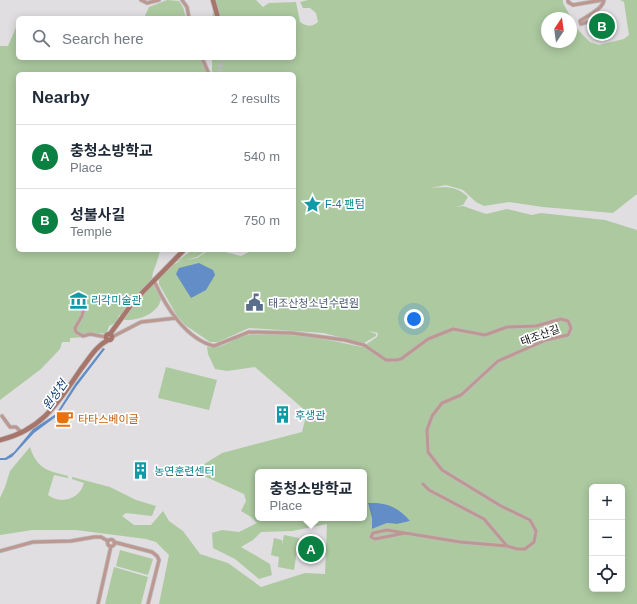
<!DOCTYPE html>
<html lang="en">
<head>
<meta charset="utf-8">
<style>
	:root { --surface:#fff; --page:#f6f6f7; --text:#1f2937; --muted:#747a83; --line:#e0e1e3; --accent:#0b8043 }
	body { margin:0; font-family:Arial,"Noto Sans KR",sans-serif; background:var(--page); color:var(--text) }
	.controls { position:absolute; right:12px; bottom:12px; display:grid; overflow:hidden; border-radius:6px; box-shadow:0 2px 10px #0003 }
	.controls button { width:36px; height:36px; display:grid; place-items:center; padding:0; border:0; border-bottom:1px solid var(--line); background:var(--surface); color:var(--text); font:20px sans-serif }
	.compass { position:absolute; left:541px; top:12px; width:36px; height:36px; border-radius:50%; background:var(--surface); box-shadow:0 2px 10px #0003; rotate:13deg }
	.you { position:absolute; left:414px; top:319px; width:14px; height:14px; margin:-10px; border:3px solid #fff; border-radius:50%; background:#1a73e8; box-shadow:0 0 0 6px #1a73e833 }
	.badge { display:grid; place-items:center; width:26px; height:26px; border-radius:50%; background:var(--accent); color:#fff; font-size:13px; font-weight:700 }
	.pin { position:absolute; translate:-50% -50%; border:2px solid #fff; box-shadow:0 1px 4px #0006 }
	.popup { position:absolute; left:255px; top:469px; width:112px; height:52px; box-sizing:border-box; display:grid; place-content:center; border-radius:6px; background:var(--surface); filter:drop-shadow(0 1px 3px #0005); font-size:13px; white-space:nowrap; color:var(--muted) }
	.popup b { font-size:15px; color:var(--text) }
	.popup::after { content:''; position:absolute; left:50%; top:100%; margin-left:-8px; border:8px solid transparent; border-top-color:var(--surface) }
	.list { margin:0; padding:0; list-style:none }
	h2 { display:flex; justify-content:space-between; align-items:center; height:52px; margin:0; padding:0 16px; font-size:17px }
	h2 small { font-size:13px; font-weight:400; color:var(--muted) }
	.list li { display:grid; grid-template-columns:26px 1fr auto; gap:12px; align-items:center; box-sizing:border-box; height:64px; padding:0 16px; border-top:1px solid var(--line) }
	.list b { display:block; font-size:15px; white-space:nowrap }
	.list p { margin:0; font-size:13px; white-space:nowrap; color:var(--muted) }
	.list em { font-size:13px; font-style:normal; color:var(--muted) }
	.icon { flex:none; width:22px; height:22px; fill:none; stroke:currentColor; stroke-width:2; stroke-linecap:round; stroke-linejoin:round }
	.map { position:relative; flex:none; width:637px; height:604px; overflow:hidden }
	.search { position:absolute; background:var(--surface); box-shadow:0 2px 10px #0003; left:16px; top:16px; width:280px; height:44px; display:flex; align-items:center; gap:10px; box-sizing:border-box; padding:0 14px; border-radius:6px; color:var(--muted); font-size:15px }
	.panel { position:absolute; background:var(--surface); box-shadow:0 2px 10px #0003; left:16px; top:72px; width:280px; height:180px; border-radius:6px }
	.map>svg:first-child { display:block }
	.green { fill:#acc9a0; fill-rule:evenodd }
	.water { fill:#628dc6 }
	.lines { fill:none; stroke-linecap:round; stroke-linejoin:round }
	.secondary-tunnel { stroke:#c0bec1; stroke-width:4.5; stroke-dasharray:4.5 2; stroke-linecap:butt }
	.street-casing { stroke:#bebcbf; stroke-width:4.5 }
	.secondary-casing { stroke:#bebcbf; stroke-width:6 }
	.street { stroke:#bc9890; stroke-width:3 }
	.secondary { stroke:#a8756a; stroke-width:4.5 }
	.labels { text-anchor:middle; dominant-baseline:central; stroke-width:3.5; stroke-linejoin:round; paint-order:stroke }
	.culture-label { font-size:11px; fill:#0d838f; stroke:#fff; text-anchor:start }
	.service-label { font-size:11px; fill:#4e5e75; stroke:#fff; text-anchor:start }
	.street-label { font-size:11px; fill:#0b0b0c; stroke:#fff }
	.food-label { font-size:11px; fill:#c56008; stroke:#fff; text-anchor:start }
	.water-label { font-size:12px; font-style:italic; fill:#0c386d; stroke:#fff }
</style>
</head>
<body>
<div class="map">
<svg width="637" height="604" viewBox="0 0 637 604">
	<rect width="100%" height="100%" fill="#e0dee1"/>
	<path class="green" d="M167 0 179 1 183 7 186 18H144L149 7Z
		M215 0H256L263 7 269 3 296 2 300 22C307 27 312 27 318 22L316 13 310 8H303L300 2 308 0H563V3L578 30 590 42 599 45 624 39 629 35 624 2 620 0H637V194L613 213 543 207 509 202 484 206 476 202 463 190 446 185 430 188C445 187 456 185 468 197L463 205 455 207 463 206 486 214 507 209 532 215 541 213 605 220 637 230V604H159L169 555 156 542 146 539 76 530H32L0 535V498L5 487 10 471 30 447C37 469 48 471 68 476V478L54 475 48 495C61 505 80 499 84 483L72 479V477L110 487 136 500 156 506 152 516 126 513 122 516 134 525H151L163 511 169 521 183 531 200 554 228 563 261 587 305 573 325 574 327 524 292 531 261 532 253 540 241 547 270 564 272 575 259 579 235 559 213 548 212 533 222 530 239 532 257 523 251 517 241 511 246 501 244 494 193 471 222 453 302 432 307 412 255 367 227 371 215 369 208 354 207 347C223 350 234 337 248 335 284 331 327 339 362 347L377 337 378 333 368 331 376 334V336L364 343 323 333 249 328 218 342H210L185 325 177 316 159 284V276L162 269 181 261 176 262 192 250H207L197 257 185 260 197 258 209 250H217L241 256 253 250H294V74H212V58H294V18H212ZM547 18H571V42H547ZM258 472H364V518H258ZM592 487H622V589H592ZM368 504 410 521 397 524 387 523 372 529 373 518Z
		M18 23V58H199L203 62 207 74H18V250H160C155 276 145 272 161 299 158 314 138 321 124 320L121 315H119L117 322 109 326 106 335 102 333 97 334 92 333 85 337 70 338V342H62L60 349 41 369 0 400V46H8Z
		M166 367 217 380 209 410 158 398Z
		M284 535 299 538 294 570 278 567 279 557 271 555 274 538 282 540V545Z
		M120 550 153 559 148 575 116 566Z
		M114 567 148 577 141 604H105Z"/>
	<path class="water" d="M199 263 213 270 215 275 206 290 191 298 176 274 179 268Z
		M103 348 105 349 76 387 57 416 34 433 12 457 6 460H0V458H5L14 452 33 429 56 414 75 384Z
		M368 503C387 502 398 507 410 521L397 524 387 523 372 529V518Z"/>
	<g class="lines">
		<path class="secondary-tunnel" d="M220 74 221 58"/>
		<defs>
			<path id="street" d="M141 0 147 3 159 0
				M182 0 187 7 189 18
				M568 0V2L573 5 602 0
				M600 30V25L593 20 581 24 580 21C587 16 603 9 604 0
				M202 58 209 74
				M155 283C166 307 186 339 214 346L249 332 292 333 345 340 364 345 386 360H396L401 359 428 339 453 329 485 335 507 327 536 326 561 319 568 321 571 328 568 335 546 340 498 361 461 395 442 403 432 416 427 430 428 452 442 470 501 506 530 520 536 531 534 542 525 549H517L507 546 484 519 429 490 423 484
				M85 304 82 316 75 328 76 332 83 336 90 334 106 337
				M112 337 141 322 176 318
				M2 416 10 427H16L22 433
				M405 533 387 530 373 533 371 537 375 539 405 533 460 542 507 546
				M107.5 543a3.5 3.5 0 1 1 7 0a3.5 3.5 0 1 1-7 0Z
				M114 542 152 552 157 556 159 560 148 604
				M0 551 33 542 71 541 94 537H101L108 541
				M98 604 111 546"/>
			<path id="secondary" d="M213 0 218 18
				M110 334 134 301 184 250
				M106 337a3 3 0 1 1 6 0a3 3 0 1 1-6 0Z
				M0 440C42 430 58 403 81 369 89 359 96 346 108 340"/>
		</defs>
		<use href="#street" class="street-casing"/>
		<use href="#secondary" class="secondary-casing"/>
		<use href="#street" class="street"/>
		<use href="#secondary" class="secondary"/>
	</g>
	<defs>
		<symbol id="sight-bare" viewBox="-9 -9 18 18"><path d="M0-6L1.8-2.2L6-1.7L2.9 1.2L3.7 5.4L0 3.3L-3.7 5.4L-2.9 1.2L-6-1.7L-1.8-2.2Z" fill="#0f9aa8" stroke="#fff" stroke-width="2.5" paint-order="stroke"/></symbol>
		<symbol id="museum-bare" viewBox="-9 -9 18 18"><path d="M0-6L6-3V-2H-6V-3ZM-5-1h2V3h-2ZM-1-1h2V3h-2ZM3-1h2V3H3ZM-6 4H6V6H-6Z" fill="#0f9aa8" stroke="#fff" stroke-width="2.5" paint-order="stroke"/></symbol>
		<symbol id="civic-bare" viewBox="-9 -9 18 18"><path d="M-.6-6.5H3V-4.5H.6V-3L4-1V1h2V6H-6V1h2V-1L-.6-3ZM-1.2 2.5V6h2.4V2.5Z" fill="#5c6f8a" stroke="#fff" stroke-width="2.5" paint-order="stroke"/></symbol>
		<symbol id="building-bare" viewBox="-9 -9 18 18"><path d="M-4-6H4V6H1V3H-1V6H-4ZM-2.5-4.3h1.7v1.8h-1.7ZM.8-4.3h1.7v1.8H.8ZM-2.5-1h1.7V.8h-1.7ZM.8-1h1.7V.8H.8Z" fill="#0f9aa8" stroke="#fff" stroke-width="2.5" paint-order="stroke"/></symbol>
		<symbol id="cafe-bare" viewBox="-9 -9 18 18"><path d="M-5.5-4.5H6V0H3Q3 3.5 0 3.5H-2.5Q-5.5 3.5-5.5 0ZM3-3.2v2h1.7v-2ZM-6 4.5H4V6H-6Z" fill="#e8710a" stroke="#fff" stroke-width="2.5" paint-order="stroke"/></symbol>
	</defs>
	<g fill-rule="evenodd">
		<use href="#sight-bare" x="300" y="192" width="25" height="25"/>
		<use href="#museum-bare" x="66" y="288" width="25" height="25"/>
		<use href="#civic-bare" x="242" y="290" width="25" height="25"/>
		<use href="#building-bare" x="270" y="402" width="25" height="25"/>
		<use href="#cafe-bare" x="52" y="406" width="25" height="25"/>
		<use href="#building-bare" x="128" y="458" width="25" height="25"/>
	</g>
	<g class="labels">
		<g class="culture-label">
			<text x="325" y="204">F-4 팬텀</text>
			<text x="91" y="300">리각미술관</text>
			<text x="295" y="415">후생관</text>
			<text x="154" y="471">농연훈련센터</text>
		</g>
		<g class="service-label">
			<text x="268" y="303">태조산청소년수련원</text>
		</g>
		<g class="street-label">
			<text transform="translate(540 335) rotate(-20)">태조산길</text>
		</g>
		<g class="food-label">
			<text x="78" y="419">타타스베이글</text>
		</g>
		<g class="water-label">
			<text transform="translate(55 395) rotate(-55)">원성천</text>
		</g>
	</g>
</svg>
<div class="controls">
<button>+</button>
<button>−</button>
<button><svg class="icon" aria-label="locate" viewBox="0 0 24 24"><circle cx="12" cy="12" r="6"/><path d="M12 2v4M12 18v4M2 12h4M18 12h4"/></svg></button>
</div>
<svg class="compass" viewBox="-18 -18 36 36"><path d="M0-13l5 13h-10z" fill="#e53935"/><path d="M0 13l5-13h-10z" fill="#747a83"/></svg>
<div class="you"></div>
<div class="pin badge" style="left:311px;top:549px">A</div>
<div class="popup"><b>충청소방학교</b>Place</div>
<div class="pin badge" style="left:602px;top:26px">B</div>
<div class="search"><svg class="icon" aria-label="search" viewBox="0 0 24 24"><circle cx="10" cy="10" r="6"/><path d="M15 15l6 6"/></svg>Search here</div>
<section class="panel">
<h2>Nearby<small>2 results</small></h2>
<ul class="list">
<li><span class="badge">A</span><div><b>충청소방학교</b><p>Place</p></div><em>540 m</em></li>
<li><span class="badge">B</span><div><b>성불사길</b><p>Temple</p></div><em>750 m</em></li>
</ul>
</section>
</div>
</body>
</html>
